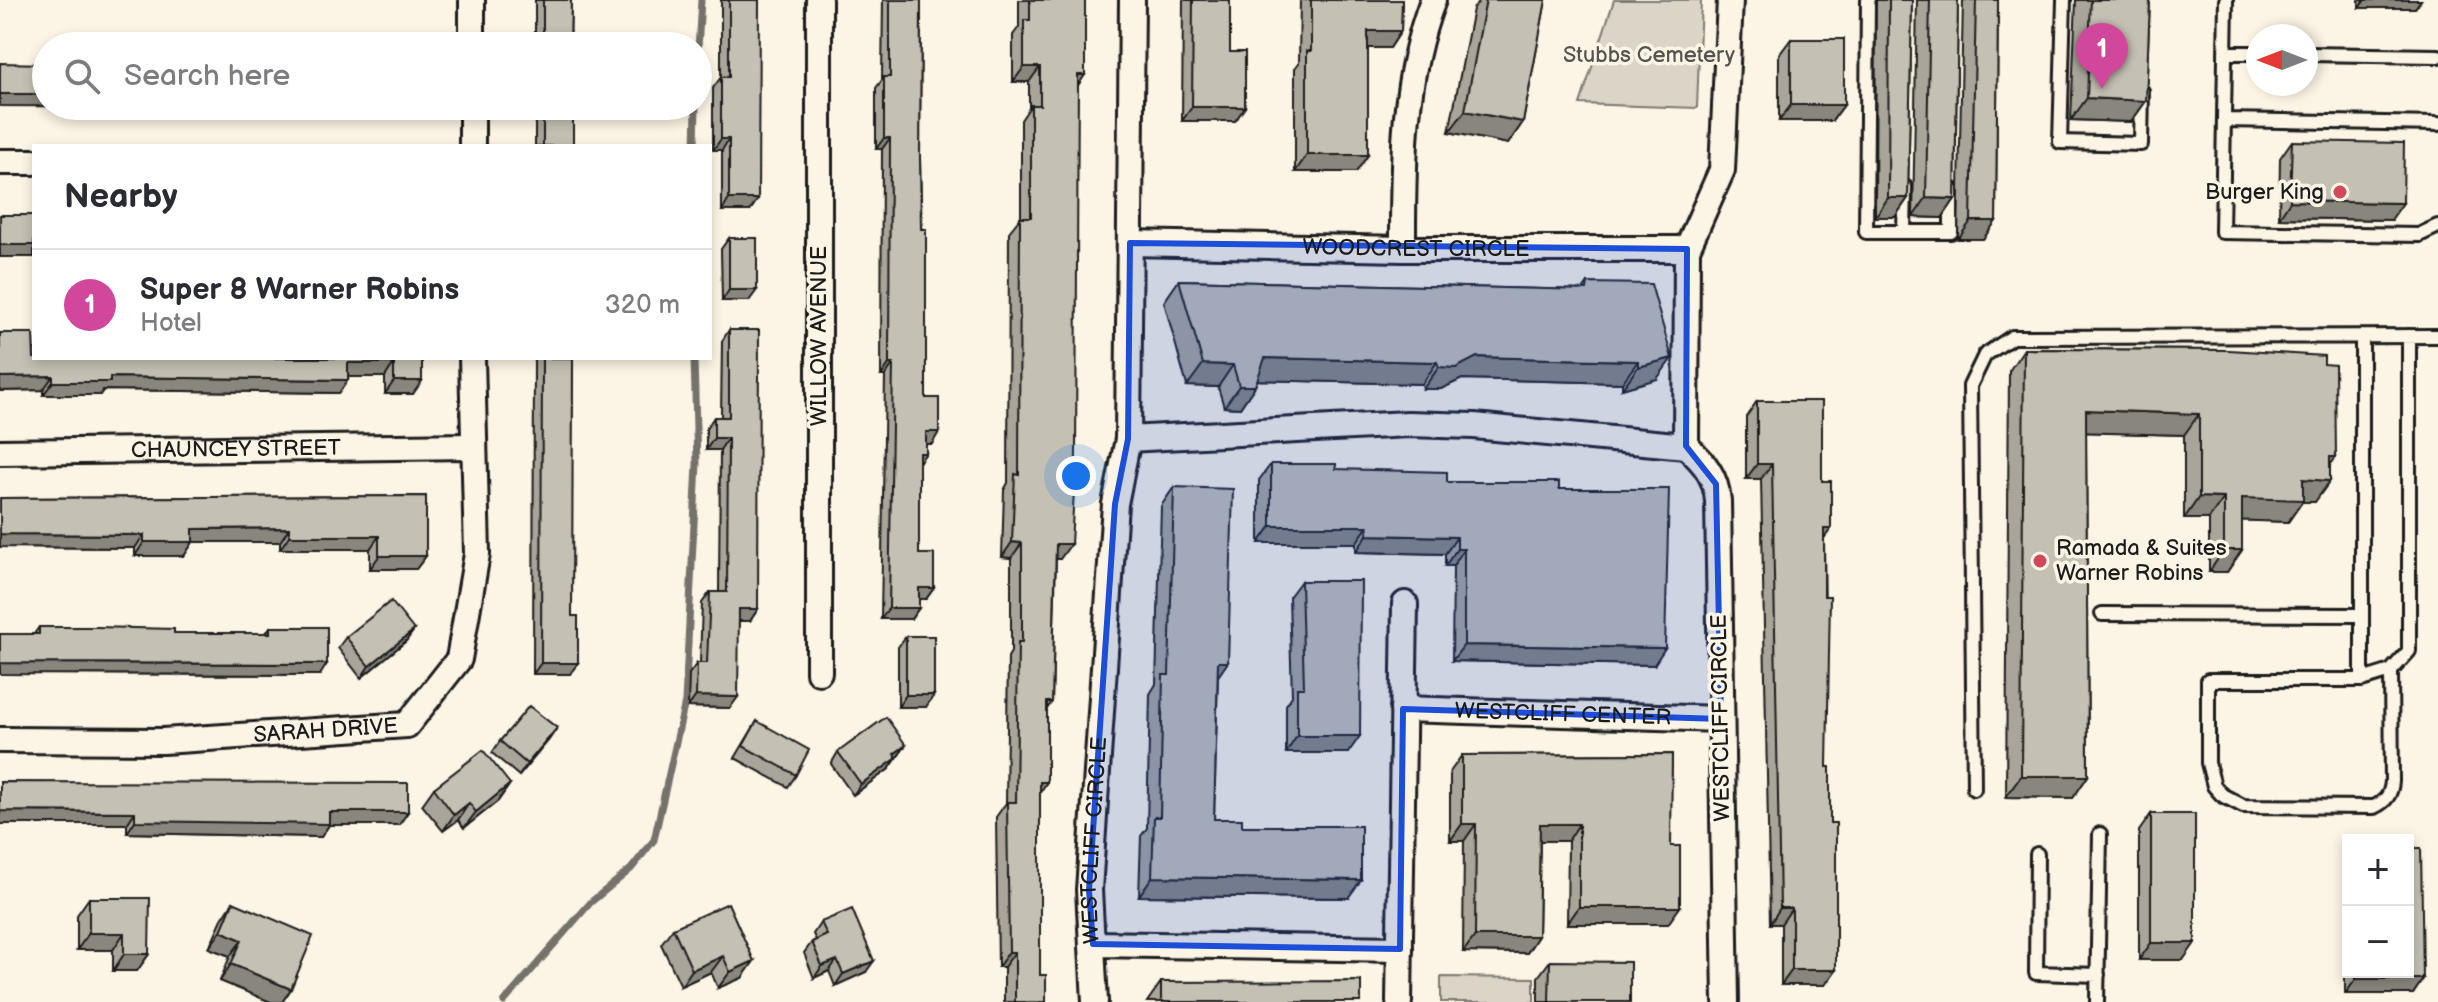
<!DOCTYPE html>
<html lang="en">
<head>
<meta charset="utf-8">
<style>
	:root { --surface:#fff; --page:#f7f7f7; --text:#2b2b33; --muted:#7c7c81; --line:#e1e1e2; --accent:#d93025 }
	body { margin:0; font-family:"Balsamiq Sans",sans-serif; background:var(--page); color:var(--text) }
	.controls { position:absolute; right:24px; bottom:24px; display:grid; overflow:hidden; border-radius:0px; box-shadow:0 4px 12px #0003 }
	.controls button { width:72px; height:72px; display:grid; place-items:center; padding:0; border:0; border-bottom:2px solid var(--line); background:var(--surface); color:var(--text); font:40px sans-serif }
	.compass { position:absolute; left:2246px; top:24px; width:72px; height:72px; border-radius:50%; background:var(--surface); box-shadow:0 4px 12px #0003; rotate:270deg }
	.you { position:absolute; left:1076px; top:476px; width:28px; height:28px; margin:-20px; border:6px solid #fff; border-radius:50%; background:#1a73e8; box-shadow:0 0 0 12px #1a73e833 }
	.badge { display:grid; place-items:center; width:52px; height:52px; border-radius:50%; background:var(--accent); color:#fff; font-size:26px; font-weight:700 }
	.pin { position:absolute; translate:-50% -66px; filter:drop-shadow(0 2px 4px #0008) }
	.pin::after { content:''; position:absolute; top:42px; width:28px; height:24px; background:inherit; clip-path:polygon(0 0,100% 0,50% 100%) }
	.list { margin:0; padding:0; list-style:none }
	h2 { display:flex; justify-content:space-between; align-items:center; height:104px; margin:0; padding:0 32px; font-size:34px }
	h2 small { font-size:26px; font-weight:400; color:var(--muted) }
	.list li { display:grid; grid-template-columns:52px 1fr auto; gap:24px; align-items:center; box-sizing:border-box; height:112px; padding:0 32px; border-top:2px solid var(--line) }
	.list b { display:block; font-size:30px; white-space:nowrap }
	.list p { margin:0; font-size:26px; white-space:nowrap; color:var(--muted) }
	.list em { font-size:26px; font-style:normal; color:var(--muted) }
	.icon { flex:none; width:44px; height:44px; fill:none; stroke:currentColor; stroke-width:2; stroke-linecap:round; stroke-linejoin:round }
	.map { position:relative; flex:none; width:2438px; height:1002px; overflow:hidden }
	.search { position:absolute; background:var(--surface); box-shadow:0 4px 12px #0003; left:32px; top:32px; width:680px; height:88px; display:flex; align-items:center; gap:20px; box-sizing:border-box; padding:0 28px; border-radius:44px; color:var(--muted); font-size:30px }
	.panel { position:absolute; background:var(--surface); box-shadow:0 4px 12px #0003; left:32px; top:144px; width:680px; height:216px; border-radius:0px }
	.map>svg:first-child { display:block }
	.green { fill:#dbd5c8; stroke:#7c7872; stroke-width:2 }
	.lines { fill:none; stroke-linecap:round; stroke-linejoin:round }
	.stream { stroke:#75726c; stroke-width:7 }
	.lane-casing { stroke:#1c1c1c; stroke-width:18 }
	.street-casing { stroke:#1c1c1c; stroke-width:30 }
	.lane { stroke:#fcf5e5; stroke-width:12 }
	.street { stroke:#fcf5e5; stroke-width:24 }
	.wall { fill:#a9a59a; stroke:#1c1c1c; stroke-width:2 }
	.shaded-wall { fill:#89867d; stroke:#1c1c1c; stroke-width:2 }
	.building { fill:#c4c0b3; stroke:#1c1c1c; stroke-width:2 }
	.marked { fill:#1d4ed8; fill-opacity:0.2; stroke:#1d4ed8; stroke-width:6; stroke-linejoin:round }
	.poi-dot { fill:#d1495b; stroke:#fcf5e5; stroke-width:3 }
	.labels { text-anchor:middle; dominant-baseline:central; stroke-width:7; stroke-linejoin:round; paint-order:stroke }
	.park-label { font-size:22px; fill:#555450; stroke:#fcf5e5 }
	.poi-label { font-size:22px; fill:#1c1c1c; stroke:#fcf5e5; text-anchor:end }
	.street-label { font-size:22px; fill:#1c1c1c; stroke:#fcf5e5 }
</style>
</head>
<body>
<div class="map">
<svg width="2438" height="1002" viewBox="0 0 2438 1002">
	<rect width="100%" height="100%" fill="#fcf5e5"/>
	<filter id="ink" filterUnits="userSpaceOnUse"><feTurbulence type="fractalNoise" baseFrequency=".0125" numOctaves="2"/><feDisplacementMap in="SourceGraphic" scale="16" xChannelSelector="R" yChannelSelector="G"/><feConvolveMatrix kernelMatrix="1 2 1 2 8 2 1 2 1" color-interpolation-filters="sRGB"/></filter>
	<g filter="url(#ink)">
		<path class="green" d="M1614 0H1701L1697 108 1580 104Z
			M1441 977 1534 978V1002H1441Z"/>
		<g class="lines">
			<path class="stream" d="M698 49 701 0
				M695 146 696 106
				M504 1002 591 902 631 869 654 840 685 702 697 464 694 358"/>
			<defs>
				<path id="lane" d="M1868 0 1866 232H1951V188
					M2064 0 2060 142 2141 144 2142 91
					M2226 0 2222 232 2419 235 2438 226
					M2225 53H2258
					M2306 54 2438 56
					M2224 120 2438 124
					M1904 232 1905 187
					M2102 614 2362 615V337
					M2362 615V680L2391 671 2409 651V336
					M2362 680H2208V763L2214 786 2222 795 2243 806 2374 807C2386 801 2391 795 2392 781L2391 671
					M1974 789 1970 386 1985 355 2012 337 2438 336
					M2037 854 2036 973 2098 975
					M2097 1002 2100 834"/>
				<g id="street">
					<path d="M472 0V46"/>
					<path d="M819 0V672"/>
					<path d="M472 106V146"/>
					<path d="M0 162H34"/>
					<path id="s1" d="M1130 243 1403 249H1687"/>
					<path d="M1403 249C1403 164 1402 81 1433 0"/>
					<path d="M1128 439 1408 424 1474 426 1686 446"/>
					<path id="s2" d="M0 452 471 446"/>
					<path id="s3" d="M1403 709 1721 719"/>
					<path id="s4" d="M0 740 163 741 407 725 459 659 477 554 472 358"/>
					<path d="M1093 944 1400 949"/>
					<path id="s5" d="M1095 1002 1089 890 1115 504 1128 439 1132 0"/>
					<path d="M1399 1002 1405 604"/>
					<path d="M1726 1002 1718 501C1716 476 1704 462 1686 446L1687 249 1722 170 1730 0"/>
				</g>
			</defs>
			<use href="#lane" class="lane-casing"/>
			<use href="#street" class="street-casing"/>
			<use href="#lane" class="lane"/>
			<use href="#street" class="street"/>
		</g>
		<path class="wall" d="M535 0H571L570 46H535Z
			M721 0H759L750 211H722V150H713V88L721 77Z
			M883 0H921L920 158 926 398 932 444H926L919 463V554L934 588 926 599H919V608L911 619H881L885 376H881L882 149H876V88L882 80Z
			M1019 0H1085L1078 86 1060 559H1056L1052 702 1047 709 1040 792V975L1046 1002H1004V967H998L996 817 1006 803 1008 657 1011 652V558L1002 557 1004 490 1008 483 1009 232 1021 217V120L1029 108V82H1013V35L1019 27Z
			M1183 0H1230V52L1245 107 1235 121H1182Z
			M1300 0H1402L1401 31 1390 48H1368V155L1356 172H1295V68L1299 63Z
			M1480 0H1546L1523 122 1508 144 1449 132 1473 9Z
			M1876 0H1912L1908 198 1895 217H1875Z
			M1917 0H1958L1955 199 1942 218 1913 217Z
			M1963 0H1998L1996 221 1983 239H1958Z
			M2076 0H2150L2146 101 2131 122 2071 120Z
			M2359 0H2421L2415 8H2359Z
			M391 35 419 46H383Z
			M1791 39 1844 105 1832 121H1779V55Z
			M535 106H573V146H535Z
			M2292 141 2391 220 2279 218 2280 158Z
			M729 238 749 301H722L721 249Z
			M1179 280 1583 290 1588 283 1657 379 1622 389V383L1462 379 1441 389H1423L1422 384 1257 380 1255 386 1240 408 1224 407 1218 387 1187 386 1164 302Z
			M729 330 758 609 750 621H739L730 708 688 707 689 674 697 663H700L702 603 710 592H719L720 450H706V429L714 417H721L722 341Z
			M0 333 33 349 422 358 413 394H385V377H348L339 393 103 390 100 395H43V390L0 391Z
			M2024 349 2229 350 2330 466 2315 502H2302L2288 522 2242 520V550L2227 572H2209V519H2184V435L2086 432 2088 776 2073 798 2006 797 2009 371Z
			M534 358H573L570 674H533Z
			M1757 401 1822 481 1824 539 1827 767 1825 985H1781V924H1770L1761 479H1746V417Z
			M1271 464 1336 469 1447 482 1559 489 1654 665 1452 661 1453 566H1445V554L1356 552V543H1259V480Z
			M1174 487 1218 678 1214 819 1242 826 1348 898 1139 896 1141 836 1147 828 1150 694 1156 684 1161 506Z
			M426 496V556L416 569H370V549H280V542H193L184 556H135V548L0 547V498Z
			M1301 581 1348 753H1286V705L1292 696 1289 597Z
			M39 627 174 633H266L270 627 320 675 0 674V634H34Z
			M414 630 406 641 361 678 338 648 346 637Z
			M906 636 926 707H898V647Z
			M757 721 796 775 788 787 735 758Z
			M557 728 519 776 492 753 500 741Z
			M906 745 889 769 853 795 831 764 838 752Z
			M1672 754 1668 924H1567L1568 841H1540L1538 936 1527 953 1463 952 1464 841H1450V772L1462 755Z
			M0 782 399 825H329L321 837 127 833V824Z
			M510 784 498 801 464 828 458 820 443 831 422 805 434 788Z
			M2151 814 2183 960H2139V831Z
			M89 898 149 954 137 971H113V950H77V915Z
			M233 902 291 989 282 1002H271L220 981 230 956 209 948 222 919Z
			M821 922 866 972 835 986 829 971 814 978 804 953 812 942 816 940 813 934Z
			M673 928 754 961 742 978 718 988 711 972 681 986 661 944Z
			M2348 936V972H2408L2423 979 2413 994H2345V940Z
			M1550 961 1630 1002H1538V977Z
			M1161 982 1361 1002H1147Z"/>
		<path class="shaded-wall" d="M2365 0H2421L2415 8H2359Z
			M1368 31H1401L1390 48H1356Z
			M1024 67H1040L1029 82H1013Z
			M1078 75H1085L1075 90Z
			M0 94H46V106H331L330 108 0 106Z
			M2087 98 2146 101 2131 122 2071 120Z
			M1791 105H1844L1832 121H1779Z
			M1192 107H1245L1235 121H1182Z
			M1465 111 1523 122 1508 144 1449 132Z
			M884 138H890L882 149H876Z
			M721 139H729L722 150H713Z
			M1307 155H1368L1356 172H1295Z
			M1888 198H1908L1895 217H1875Z
			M1926 198 1955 199 1942 218 1913 217Z
			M729 199H758L750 211H722Z
			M2290 201 2403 203 2391 220 2279 218Z
			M1971 221H1996L1983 239H1958Z
			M0 245H34V257H0Z
			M729 290H757L749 301H722Z
			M1477 357 1638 361 1622 383 1462 379 1441 389H1423L1439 367Z
			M1265 358 1437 362 1422 384 1250 380Z
			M1672 358 1657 379 1622 389 1638 367Z
			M348 363H394L385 377H339Z
			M889 364H893L885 376H881Z
			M1203 364 1233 365 1218 387 1187 386Z
			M53 376 43 390 0 391V377Z
			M110 377 348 380 339 393 103 390 100 395H43L53 382Z
			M394 381H422L413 394H385Z
			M1239 386H1255L1240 408 1224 407Z
			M2086 410 2199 414 2184 435 2071 432Z
			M926 432H939L932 444H918Z
			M714 438H728L720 450H706Z
			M919 453H926L918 464Z
			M2330 457H2336L2321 478Z
			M1757 464H1772L1761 479H1746Z
			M2303 479 2330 481 2315 502H2302L2288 522 2227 520 2242 498Z
			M2199 497 2224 498 2209 519H2184Z
			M1271 526H1368L1356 543H1259Z
			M289 528 280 542H184L193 529Z
			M1824 529H1831L1820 544Z
			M0 534 144 535 135 548 0 547Z
			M1367 535 1457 537 1445 554 1356 552Z
			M289 536H379L370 549H280Z
			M144 542H193L184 556H135Z
			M1012 542 1022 543 1011 558 1002 557Z
			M1056 544H1071L1060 559H1045Z
			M1457 549H1464L1453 566H1445Z
			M2224 550H2242L2227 572H2209Z
			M379 556H426L416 569H370Z
			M919 588H934L926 599H911Z
			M889 608H919L911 619H881Z
			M739 609H758L750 621H731Z
			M414 630 406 641 361 678 369 666Z
			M1464 645 1665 648 1654 665 1452 661Z
			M1218 662H1228L1215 681Z
			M0 663 327 664 320 675 0 674Z
			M541 663H578L570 674H533Z
			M906 695H934L926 707H898Z
			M696 696 738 697 730 708 688 707Z
			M557 728 549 740 519 776 527 764Z
			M1297 736H1360L1348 753H1286Z
			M906 745 898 756 886 765 894 754Z
			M897 758 889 769 853 795 861 784Z
			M2021 776H2088L2073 798 2006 797Z
			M1040 782H1047L1037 797Z
			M510 784 498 801 464 828 476 812Z
			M469 803 458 820 443 831 454 815Z
			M0 811 135 812 127 824H0Z
			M329 812H408L399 825H329L321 837 127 833 135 821Z
			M1462 824H1476L1464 841H1450Z
			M1540 824H1579L1568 841H1528Z
			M1152 877 1361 880 1348 898 1139 896Z
			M1579 907H1680L1668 924H1567Z
			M1780 908H1792L1781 924H1770Z
			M221 931 242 940 230 956 209 948Z
			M89 933H124L113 950H77Z
			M1475 936H1538L1527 953 1463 952Z
			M2151 943H2195L2183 960H2139Z
			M1009 952H1015L1004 967H998Z
			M124 954H149L137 971H113Z
			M723 956 711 972 681 986 692 970Z
			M837 960 829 971 814 978 822 966Z
			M754 961 742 978 718 988 730 972Z
			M874 961 866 972 835 986 843 974Z
			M231 964 291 989 282 1002H271L220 981Z
			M1792 970H1836L1825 985H1781Z
			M2356 979H2423L2413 994H2345Z"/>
		<path class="building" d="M543 0H571L570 46H543Z
			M729 0H759L758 199H729V139H721V77H729Z
			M890 0H921L920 158 921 229H926V398H939V432H926V453H919V554H934V588H919V608H889L893 364H889L890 138H884V77H890Z
			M1030 0H1085V75H1078L1076 455 1071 544H1056L1052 702H1047V782H1040V975H1046V1002H1015V952H1009L1007 802H1016L1018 642H1022V543L1012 542 1015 474 1019 475 1020 217H1031V105H1040V67H1024V20H1030Z
			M1193 0H1230V52H1245V107H1192Z
			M1311 0H1402L1401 31H1368V155H1307V51H1311Z
			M1486 0H1546L1523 122 1465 111Z
			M1889 0H1912L1908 198H1888Z
			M1930 0H1958L1955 199 1926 198Z
			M1976 0H1998L1996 221H1971Z
			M2091 0H2150L2146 101 2087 98Z
			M391 35H419V46H391Z
			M1791 39H1844V105H1791Z
			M208 45H247V46H208Z
			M0 63 46 64V94H0Z
			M543 106H573V146H543Z
			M2292 141 2404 143 2403 203 2290 201Z
			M0 215H34V245H0Z
			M729 238H757V290H729Z
			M1179 280 1587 290 1588 283 1651 284 1672 358 1638 367V361L1477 357 1456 368 1439 367 1437 362 1265 358 1255 386H1239L1233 365 1203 364Z
			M729 330H759L758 609H739L738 697 696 696 697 663H707L710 592H727L728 438H714V417H729Z
			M0 333H33L34 358H422V381H394V363H348V380L110 377V382H53V376L0 377Z
			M2024 349 2229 350 2324 356V364L2335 365 2336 457H2330V481L2303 479V500L2242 498V550H2224V498L2199 497V414L2086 410 2088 776H2021Z
			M542 358H573L572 616H578V663H541Z
			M1757 401H1822V481H1831V529H1824V596H1830L1827 767H1830V823H1836V970H1792V908H1780L1772 464H1757Z
			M1271 464H1336V469L1447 472V482H1559V489H1669L1665 648 1464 645V549H1457V537L1367 535 1368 526H1271Z
			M1174 487 1233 489 1228 662H1218L1214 819H1242V826H1361V880L1152 877 1154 817H1160L1163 675H1169Z
			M426 496V556H379V536H289V528L193 529V542H144V535L0 534V498Z
			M1301 581H1361L1360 736H1297V688H1304Z
			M391 601 414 630 369 666 346 637Z
			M39 627H96L174 629V633H270V627H327V664L0 663V634H39Z
			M906 636H934V695H906Z
			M529 706 557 728 527 764 500 741Z
			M886 717 906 745 894 754 897 758 861 784 838 752Z
			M757 721 809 750 796 775 743 746Z
			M483 750 510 784 476 812 469 803 454 815 434 788Z
			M1672 754 1671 846H1680V907H1579V824H1540L1538 936H1475L1476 824H1462V755Z
			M0 782 408 783V812H329V824L135 821V812L0 811Z
			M2151 814H2195V943H2151Z
			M2408 848H2421L2423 979H2356V972H2408Z
			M89 898H150L149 954H124V933H89Z
			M233 902 313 936 291 989 231 964 242 940 221 931Z
			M728 903 754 961 730 972 723 956 692 970 673 928Z
			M852 909 874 961 843 974 837 960 822 966 812 942 827 935 821 922Z
			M1550 961 1630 962V1002H1549Z
			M1361 981V1002H1161V982Z"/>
	</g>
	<path class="marked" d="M1130 243 1687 249 1686 446 1716 484 1721 719 1403 709 1400 949 1093 944 1089 890 1115 504 1128 439Z"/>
	<g class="poi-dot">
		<circle cx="2340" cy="192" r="8"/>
		<circle cx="2040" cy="561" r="8"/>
	</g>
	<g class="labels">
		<g class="park-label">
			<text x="1649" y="55">Stubbs Cemetery</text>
		</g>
		<g class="poi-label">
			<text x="2324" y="192">Burger King</text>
			<text x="2056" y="548" text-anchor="start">Ramada &amp; Suites<tspan x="2056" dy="25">Warner Robins</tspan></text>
		</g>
		<g class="street-label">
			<text stroke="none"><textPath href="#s1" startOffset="286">WOODCREST CIRCLE</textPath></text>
			<text transform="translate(819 336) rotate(-90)">WILLOW AVENUE</text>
			<text stroke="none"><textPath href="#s2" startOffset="236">CHAUNCEY STREET</textPath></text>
			<text stroke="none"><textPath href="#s3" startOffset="160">WESTCLIFF CENTER</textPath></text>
			<text transform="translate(1721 718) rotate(-91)">WESTCLIFF CIRCLE</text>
			<text stroke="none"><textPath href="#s4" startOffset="326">SARAH DRIVE</textPath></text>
			<text stroke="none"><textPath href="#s5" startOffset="162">WESTCLIFF CIRCLE</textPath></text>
		</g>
	</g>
</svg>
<div class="controls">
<button>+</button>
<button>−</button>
</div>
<svg class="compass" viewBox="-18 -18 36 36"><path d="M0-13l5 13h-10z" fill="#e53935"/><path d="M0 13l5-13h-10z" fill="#7c7c81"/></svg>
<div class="you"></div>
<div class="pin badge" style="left:2102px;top:89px;background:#d1479c">1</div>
<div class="search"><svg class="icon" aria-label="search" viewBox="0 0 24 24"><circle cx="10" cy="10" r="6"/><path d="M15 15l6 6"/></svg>Search here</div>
<section class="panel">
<h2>Nearby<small></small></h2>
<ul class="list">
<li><span class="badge" style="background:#d1479c">1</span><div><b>Super 8 Warner Robins</b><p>Hotel</p></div><em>320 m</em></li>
</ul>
</section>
</div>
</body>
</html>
